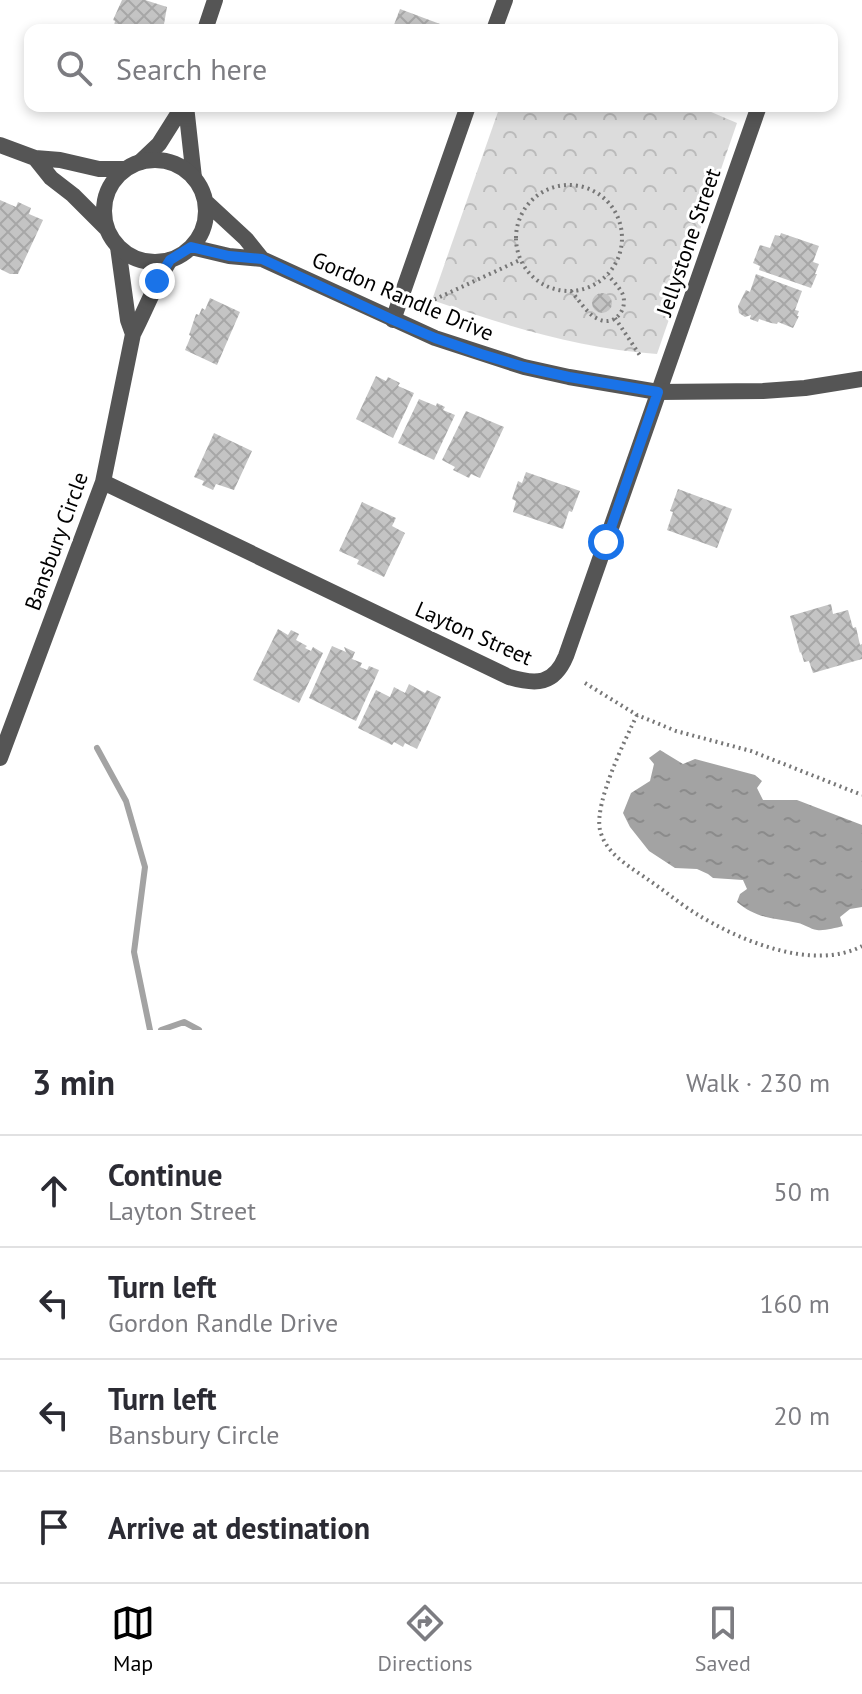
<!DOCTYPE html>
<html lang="en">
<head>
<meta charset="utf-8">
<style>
	:root { --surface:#fff; --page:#f7f7f7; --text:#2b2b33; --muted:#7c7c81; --line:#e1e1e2; --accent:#000 }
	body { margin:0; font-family:"PT Sans",sans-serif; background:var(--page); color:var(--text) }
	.stop { position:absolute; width:24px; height:24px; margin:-18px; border:6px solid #1a73e8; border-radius:50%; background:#fff }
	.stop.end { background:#1a73e8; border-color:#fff; box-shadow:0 2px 8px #0008 }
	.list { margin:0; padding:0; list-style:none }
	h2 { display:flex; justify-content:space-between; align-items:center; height:104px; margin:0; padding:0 32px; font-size:34px }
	h2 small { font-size:26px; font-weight:400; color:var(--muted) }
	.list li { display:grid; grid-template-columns:52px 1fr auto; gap:24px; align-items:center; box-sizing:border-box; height:112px; padding:0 32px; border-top:2px solid var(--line) }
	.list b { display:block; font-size:30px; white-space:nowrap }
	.list p { margin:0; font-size:26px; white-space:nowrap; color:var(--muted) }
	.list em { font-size:26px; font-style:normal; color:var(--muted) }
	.icon { flex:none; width:44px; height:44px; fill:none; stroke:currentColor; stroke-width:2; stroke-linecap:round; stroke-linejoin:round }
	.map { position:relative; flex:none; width:862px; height:1030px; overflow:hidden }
	.search { position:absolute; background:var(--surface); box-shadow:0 4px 12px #0003; left:24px; right:24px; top:24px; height:88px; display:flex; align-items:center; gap:20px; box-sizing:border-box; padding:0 28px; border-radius:16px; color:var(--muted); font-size:30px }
	.sheet { height:552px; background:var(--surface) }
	nav { display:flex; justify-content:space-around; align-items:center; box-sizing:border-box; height:112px; border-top:2px solid var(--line); background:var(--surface); font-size:22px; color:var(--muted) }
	nav a { display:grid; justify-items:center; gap:4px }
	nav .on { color:var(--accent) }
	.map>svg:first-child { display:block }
	.forest { fill:url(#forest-crowns) }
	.water { fill:url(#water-ripples) }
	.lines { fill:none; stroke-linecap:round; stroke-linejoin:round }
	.stream { stroke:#a3a3a3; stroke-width:6 }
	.building { fill:url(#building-cross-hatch) }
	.path { stroke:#777; stroke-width:4; stroke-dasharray:2 4; stroke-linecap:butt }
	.minor { stroke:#555; stroke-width:16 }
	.tertiary { stroke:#555; stroke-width:16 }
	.route { stroke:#1a73e8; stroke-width:10 }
	.labels { text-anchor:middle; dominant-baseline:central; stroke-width:6; stroke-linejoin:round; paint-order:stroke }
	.street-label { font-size:22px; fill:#000; stroke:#fff }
</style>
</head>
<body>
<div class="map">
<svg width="862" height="1030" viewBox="0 0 862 1030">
	<defs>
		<pattern id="forest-crowns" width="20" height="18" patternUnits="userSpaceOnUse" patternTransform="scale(2)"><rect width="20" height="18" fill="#dcdcdc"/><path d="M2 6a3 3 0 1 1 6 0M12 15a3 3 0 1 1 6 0" fill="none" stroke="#bbb"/></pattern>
		<pattern id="water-ripples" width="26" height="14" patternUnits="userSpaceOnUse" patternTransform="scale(2)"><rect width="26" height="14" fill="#a3a3a3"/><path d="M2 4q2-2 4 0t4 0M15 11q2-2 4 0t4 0" fill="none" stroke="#8b8b8b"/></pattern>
		<pattern id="building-cross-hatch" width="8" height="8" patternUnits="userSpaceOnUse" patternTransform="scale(2)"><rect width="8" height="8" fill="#c4c4c4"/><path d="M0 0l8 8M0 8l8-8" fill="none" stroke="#a7a7a7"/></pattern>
	</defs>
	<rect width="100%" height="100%" fill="#fff"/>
	<path class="forest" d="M500 106H697L737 123 657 354C578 348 506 326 432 300Z"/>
	<path class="water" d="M660 750 683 764 695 759 755 775 762 781 757 788 763 800H797L862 825V907L850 909 840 917 843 926C835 928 824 931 817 930 810 929 804 924 798 923 774 918 757 919 737 902L740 894 747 889 743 880 713 878 708 874 697 869 675 868 649 851 630 827 623 813 631 793 650 781 654 764 649 758Z"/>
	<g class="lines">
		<path class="stream" d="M97 748 126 801 145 867 134 952 150 1030
			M161 1030 184 1022 199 1030"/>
	</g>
	<path class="building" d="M122 0H145L167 7 164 24 167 25 166 30H113L115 21 113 20Z
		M400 9 456 30H392Z
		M0 200 16 207 18 202 31 208 29 214 43 220 18 274H10L0 269Z
		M781 233 819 246 813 262 819 264 815 274H817L811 288 759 270 760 266 753 263 760 245 770 248 775 235 780 236Z
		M756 274 802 291 795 310 799 311 797 316H799L793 328 778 322 777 324 771 323 759 319 758 322 750 319 751 315 745 317 739 313 738 306 746 290 750 292Z
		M592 303a10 10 0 1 1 20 0a10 10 0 1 1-20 0Z
		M210 298 240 312 217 365 185 350 191 336 189 335 196 314 199 315 202 308 205 310Z
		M376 376 386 381 388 377 400 383 398 386 414 393 393 438 356 419Z
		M419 399 436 406 437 403 445 407 443 410 455 415 434 460 398 443Z
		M466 411 504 427 480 478 471 474 469 478 453 470 455 467 442 460Z
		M214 433 252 451 234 490 216 484 213 490 202 485 204 481 194 477Z
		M526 472 580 491 572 512 569 511 563 529 513 512 516 501 512 499 518 481 522 483Z
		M678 489 732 509 717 548 667 530 673 512 670 511Z
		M362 502 396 518 392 526 405 533 384 577 357 564 359 560 339 551Z
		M831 604 833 614 848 610 853 628 856 627 860 645 862 644V659L813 673 809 661 804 662 801 652 800 653 790 616Z
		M278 629 288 635 291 630 299 634 296 640 307 646 305 648 311 651 313 647 323 653 299 703 253 680Z
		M332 646 346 652 344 647 355 652 352 659 362 663 360 667 367 670 369 666 379 670 356 721 309 698Z
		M409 684 425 693 427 690 441 697 417 749 405 743 403 747 394 742 392 745 358 728 376 690 390 697 394 687 405 693Z"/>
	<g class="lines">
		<path class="path" d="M516 238a53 53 0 1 1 106 0a53 53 0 1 1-106 0Z
			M571 291C579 300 587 314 598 319 613 327 628 311 623 295 620 288 613 281 608 275
			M429 302 520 260
			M615 318 641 357
			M585 683 637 715 676 731 751 751 862 795
			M637 715C625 740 594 803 600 830 606 855 631 867 650 881 665 891 679 903 695 913 738 940 813 972 862 946"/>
		<path class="minor" d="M205 30 215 0
			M494 30 505 0
			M186 106 194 178
			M140 162 159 144 183 106
			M118 247 128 320 133 334
			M393 320 468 106
			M103 482 509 677C536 685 554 685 566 656L759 106
			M0 758 103 482 133 334C146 309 155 284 170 260"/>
		<path class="tertiary" d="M0 145 35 158 60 160 99 169H126
			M35 158 51 178 73 195 107 229
			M104 211a51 51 0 1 1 102 0a51 51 0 1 1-102 0Z
			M206 202 246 239 262 259
			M191 247 229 256 262 259 435 338 524 367 569 377 658 392 763 391 805 388 862 379"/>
	</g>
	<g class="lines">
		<path class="route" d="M157 281 170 260 191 247 229 256 262 259 393 320 435 338 481 354 524 367 569 377 658 392 606 542"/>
	</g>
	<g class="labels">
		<g class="street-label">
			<text transform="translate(688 242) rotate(-71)">Jellystone Street</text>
			<text transform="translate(403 296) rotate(23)">Gordon Randle Drive</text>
			<text transform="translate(56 541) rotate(-70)">Bansbury Circle</text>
			<text transform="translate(474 633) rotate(24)">Layton Street</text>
		</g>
	</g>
</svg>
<div class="stop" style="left:606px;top:542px"></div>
<div class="stop end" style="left:157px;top:281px"></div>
<div class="search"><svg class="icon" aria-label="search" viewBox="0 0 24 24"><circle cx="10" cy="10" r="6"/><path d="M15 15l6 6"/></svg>Search here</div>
</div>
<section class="sheet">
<h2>3 min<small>Walk · 230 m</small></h2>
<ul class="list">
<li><svg class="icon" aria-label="ahead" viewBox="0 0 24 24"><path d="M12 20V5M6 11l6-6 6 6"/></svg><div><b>Continue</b><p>Layton Street</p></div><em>50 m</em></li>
<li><svg class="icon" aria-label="left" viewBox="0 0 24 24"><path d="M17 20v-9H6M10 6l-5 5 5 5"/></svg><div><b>Turn left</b><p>Gordon Randle Drive</p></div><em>160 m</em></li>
<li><svg class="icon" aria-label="left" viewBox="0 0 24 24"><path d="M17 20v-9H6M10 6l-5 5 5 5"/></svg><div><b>Turn left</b><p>Bansbury Circle</p></div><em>20 m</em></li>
<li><svg class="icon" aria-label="arrive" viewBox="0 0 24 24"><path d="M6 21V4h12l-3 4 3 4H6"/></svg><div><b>Arrive at destination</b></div></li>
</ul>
</section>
<nav>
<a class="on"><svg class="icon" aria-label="map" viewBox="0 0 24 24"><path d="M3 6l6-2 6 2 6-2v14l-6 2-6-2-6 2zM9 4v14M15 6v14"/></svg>Map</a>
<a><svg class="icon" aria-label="directions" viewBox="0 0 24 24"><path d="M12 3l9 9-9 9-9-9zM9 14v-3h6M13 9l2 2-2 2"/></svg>Directions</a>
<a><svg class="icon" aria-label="saved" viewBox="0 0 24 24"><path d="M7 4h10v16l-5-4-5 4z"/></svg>Saved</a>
</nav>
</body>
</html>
